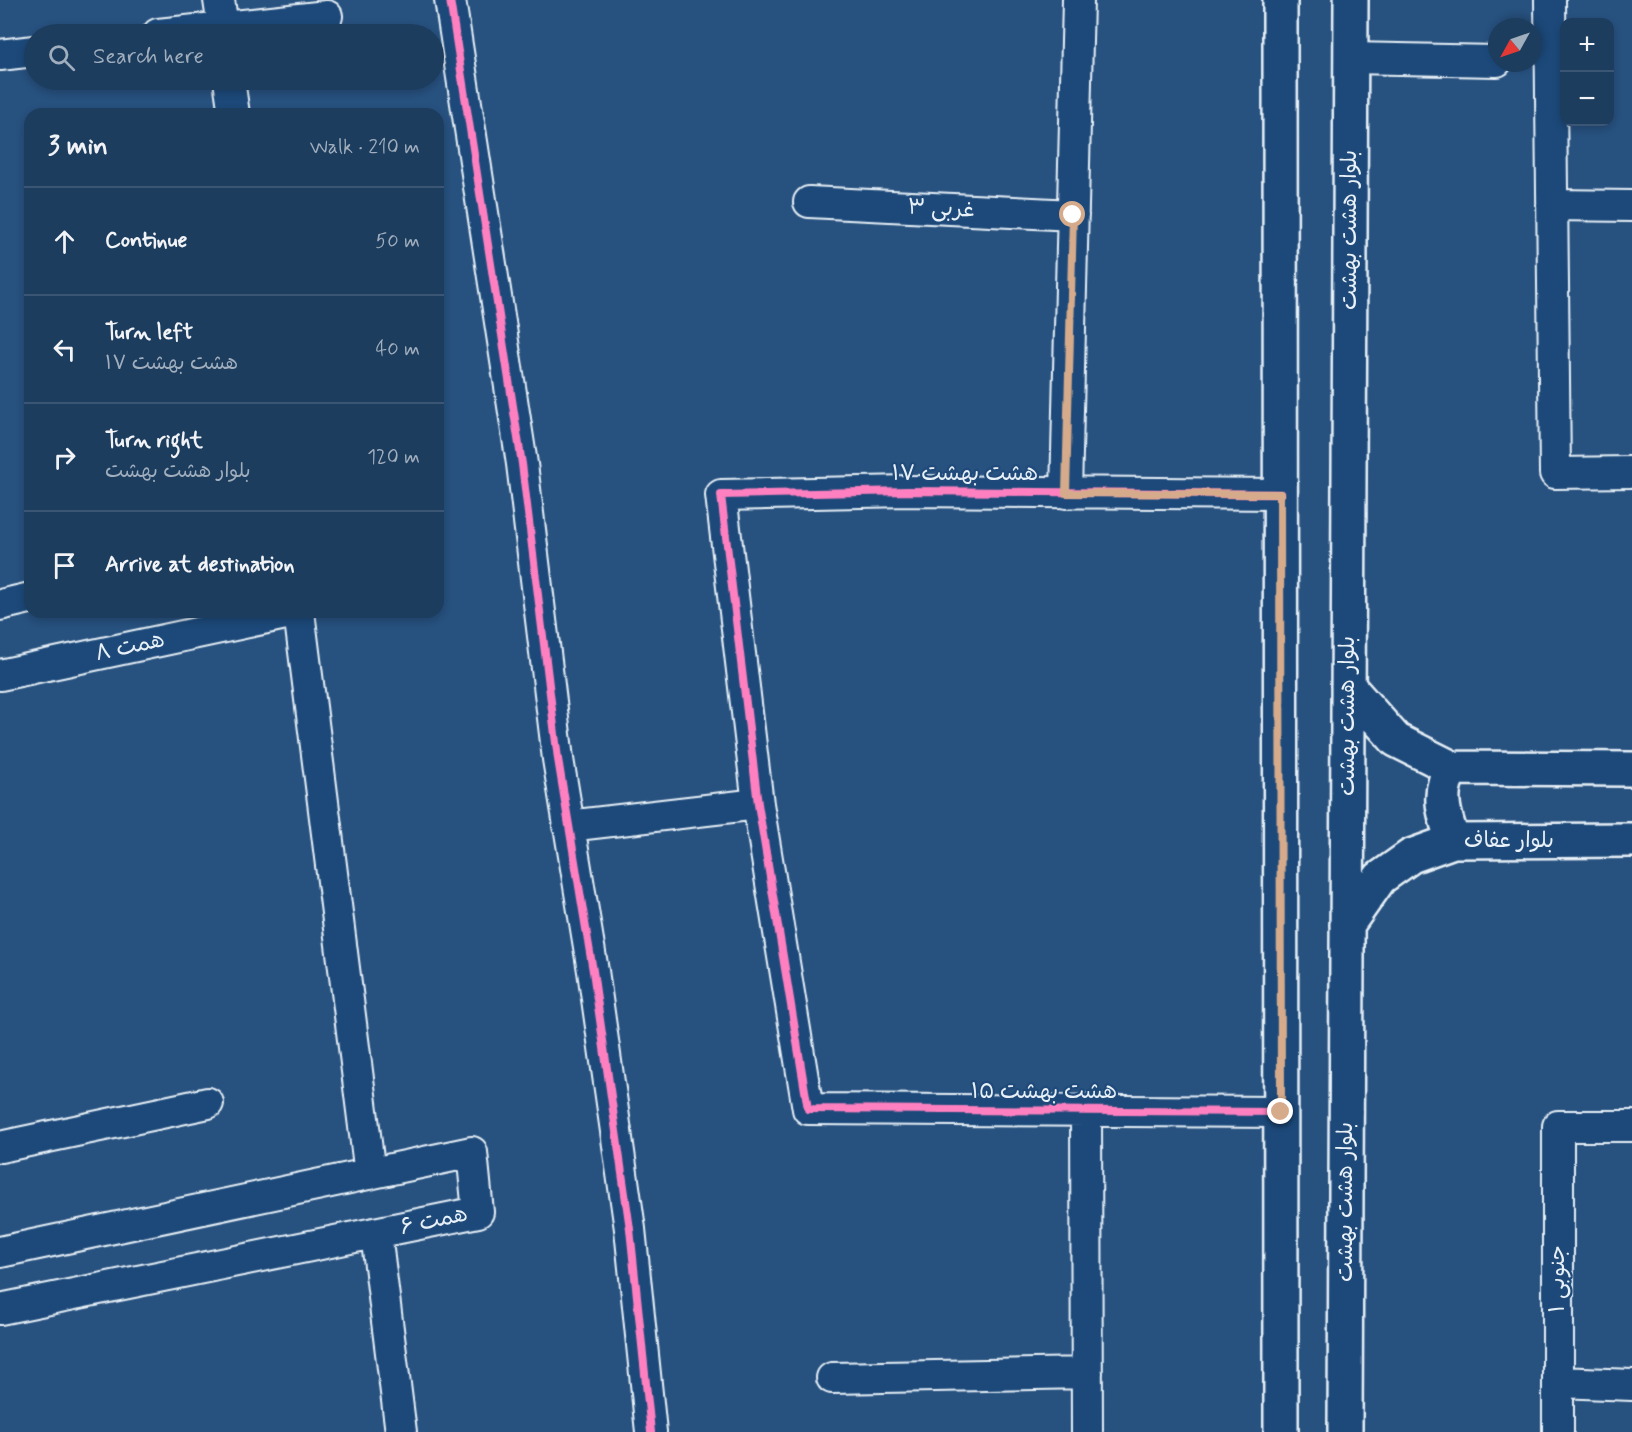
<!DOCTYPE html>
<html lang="en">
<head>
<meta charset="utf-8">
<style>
	:root { --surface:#1d3d5f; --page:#254465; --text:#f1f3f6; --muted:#a0aebd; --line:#3b5674 }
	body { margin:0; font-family:Mynerve,"Playpen Sans Arabic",sans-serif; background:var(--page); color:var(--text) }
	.controls { position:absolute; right:18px; top:18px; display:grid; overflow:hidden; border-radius:12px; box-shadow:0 3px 9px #0003 }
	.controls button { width:54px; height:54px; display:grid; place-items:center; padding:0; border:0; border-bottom:2px solid var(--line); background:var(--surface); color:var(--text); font:30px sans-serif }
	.compass { position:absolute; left:1488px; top:18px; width:54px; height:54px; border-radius:50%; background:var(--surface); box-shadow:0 3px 9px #0003; rotate:230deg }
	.stop { position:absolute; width:18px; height:18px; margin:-14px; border:4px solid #d6ab8b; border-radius:50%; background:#fff }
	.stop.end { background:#d6ab8b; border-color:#fff; box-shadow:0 2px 6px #0008 }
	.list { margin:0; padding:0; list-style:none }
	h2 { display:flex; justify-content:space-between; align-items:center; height:78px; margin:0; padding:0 24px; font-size:26px }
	h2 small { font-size:20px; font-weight:400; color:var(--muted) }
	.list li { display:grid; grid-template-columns:39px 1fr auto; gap:18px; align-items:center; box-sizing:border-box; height:108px; padding:0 24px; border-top:2px solid var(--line) }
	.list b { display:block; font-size:22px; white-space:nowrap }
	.list p { margin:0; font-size:20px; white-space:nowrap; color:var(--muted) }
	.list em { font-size:20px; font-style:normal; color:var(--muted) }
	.icon { flex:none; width:33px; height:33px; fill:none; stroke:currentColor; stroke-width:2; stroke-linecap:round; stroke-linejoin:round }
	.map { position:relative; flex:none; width:1632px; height:1432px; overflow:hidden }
	.search { position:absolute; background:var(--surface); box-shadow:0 3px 9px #0003; left:24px; top:24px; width:420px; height:66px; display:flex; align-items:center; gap:15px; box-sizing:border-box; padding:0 21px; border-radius:33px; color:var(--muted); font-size:22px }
	.panel { position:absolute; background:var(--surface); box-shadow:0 3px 9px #0003; left:24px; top:108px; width:420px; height:510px; border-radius:18px }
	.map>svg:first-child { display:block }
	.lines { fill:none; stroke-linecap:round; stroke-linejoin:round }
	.minor-casing { stroke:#e8f1f8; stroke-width:34 }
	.tertiary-casing { stroke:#e8f1f8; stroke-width:38 }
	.minor { stroke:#1f4a7a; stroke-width:30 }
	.tertiary { stroke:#1f4a7a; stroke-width:33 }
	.cycleway-casing { stroke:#1f4a7a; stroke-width:11 }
	.cycleway { stroke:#ff80c0; stroke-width:8 }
	.route { stroke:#d6ab8b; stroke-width:8 }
	.labels { text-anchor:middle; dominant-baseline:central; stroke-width:4.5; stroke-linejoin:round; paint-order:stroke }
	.street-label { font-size:22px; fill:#e8f1f8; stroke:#1f4a7a }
</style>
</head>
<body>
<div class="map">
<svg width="1632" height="1432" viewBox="0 0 1632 1432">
	<rect width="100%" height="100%" fill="#27517f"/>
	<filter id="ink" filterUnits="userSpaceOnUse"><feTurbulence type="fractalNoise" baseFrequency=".0167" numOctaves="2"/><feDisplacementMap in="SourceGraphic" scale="12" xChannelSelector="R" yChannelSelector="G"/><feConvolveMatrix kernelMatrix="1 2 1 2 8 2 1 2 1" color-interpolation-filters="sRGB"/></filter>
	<g filter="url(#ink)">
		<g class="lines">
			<defs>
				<path id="minor" d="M219 0 224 34
					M450 0 522 464 558 759 593 971 630 1229 651 1432
					M1550 0 1555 473 1632 472
					M158 34 327 16
					M0 55 34 51
					M1350 58 1497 61
					M229 80 234 114
					M809 202 1073 215
					M1552 205 1632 206
					M1066 493 1078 0
					M1280 494 908 491 721 495 758 804 808 1109 1281 1112
					M0 605 30 598
					M299 612 370 1174
					M0 675 295 612
					M568 826 758 804
					M1086 1109 1087 1432
					M0 1147 208 1103
					M376 1234 401 1432
					M0 1252 472 1152 478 1212 0 1309
					M832 1378 1087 1373
					M1559 1382 1632 1385
					M1558 1432V1126H1632"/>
				<path id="tertiary" d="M1280 0 1281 1432
					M1348 686 1396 740 1452 768 1632 769
					M1452 768C1436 792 1444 815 1453 841
					M1347 925 1380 878 1411 856 1453 841 1632 840
					M1345 1432 1351 0"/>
			</defs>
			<use href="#minor" class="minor-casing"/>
			<use href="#tertiary" class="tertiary-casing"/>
			<use href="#minor" class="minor"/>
			<use href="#tertiary" class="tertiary"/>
			<defs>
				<path id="cycleway" d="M450 0 522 464 558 759 593 971 630 1229 651 1432
					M1280 494 908 491 721 495 758 804 808 1109 1281 1112"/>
			</defs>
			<use href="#cycleway" class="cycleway-casing"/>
			<use href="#cycleway" class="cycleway"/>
		</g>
	</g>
	<g class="lines" filter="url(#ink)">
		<path class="route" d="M1073 215 1066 493 1280 494 1281 1112"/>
	</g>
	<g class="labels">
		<g class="street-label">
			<text transform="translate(941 209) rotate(3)">غربی ۳</text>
			<text transform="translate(1350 230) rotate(-90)">بلوار هشت بهشت</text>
			<text x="965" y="474">هشت بهشت ۱۷</text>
			<text transform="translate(130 647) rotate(-12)">همت ۸</text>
			<text transform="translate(1348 716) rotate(-90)">بلوار هشت بهشت</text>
			<text x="1509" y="841">بلوار عفاف</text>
			<text x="1044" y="1092">هشت بهشت ۱۵</text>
			<text transform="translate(1346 1202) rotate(-90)">بلوار هشت بهشت</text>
			<text transform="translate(434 1221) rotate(-12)">همت ۶</text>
			<text transform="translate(1558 1279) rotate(-90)">جنوبی ۱</text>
		</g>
	</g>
</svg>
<div class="controls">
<button>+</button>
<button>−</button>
</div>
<svg class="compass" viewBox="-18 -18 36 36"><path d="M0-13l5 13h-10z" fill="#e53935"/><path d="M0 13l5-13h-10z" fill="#a0aebd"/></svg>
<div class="stop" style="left:1073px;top:215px"></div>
<div class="stop end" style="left:1281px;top:1112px"></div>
<div class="search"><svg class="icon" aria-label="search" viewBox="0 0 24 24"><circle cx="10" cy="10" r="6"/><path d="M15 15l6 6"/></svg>Search here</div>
<section class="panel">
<h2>3 min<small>Walk · 210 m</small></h2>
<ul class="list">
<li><svg class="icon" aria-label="ahead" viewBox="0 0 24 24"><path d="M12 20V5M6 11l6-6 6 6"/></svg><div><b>Continue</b></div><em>50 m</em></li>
<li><svg class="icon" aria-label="left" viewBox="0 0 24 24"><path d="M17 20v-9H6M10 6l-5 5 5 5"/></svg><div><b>Turn left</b><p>هشت بهشت ۱۷</p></div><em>40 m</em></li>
<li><svg class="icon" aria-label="right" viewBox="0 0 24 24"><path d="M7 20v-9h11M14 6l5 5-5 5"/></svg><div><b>Turn right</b><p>بلوار هشت بهشت</p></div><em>120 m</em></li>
<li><svg class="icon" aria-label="arrive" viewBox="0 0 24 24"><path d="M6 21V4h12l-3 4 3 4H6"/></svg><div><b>Arrive at destination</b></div></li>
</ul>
</section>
</div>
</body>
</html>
